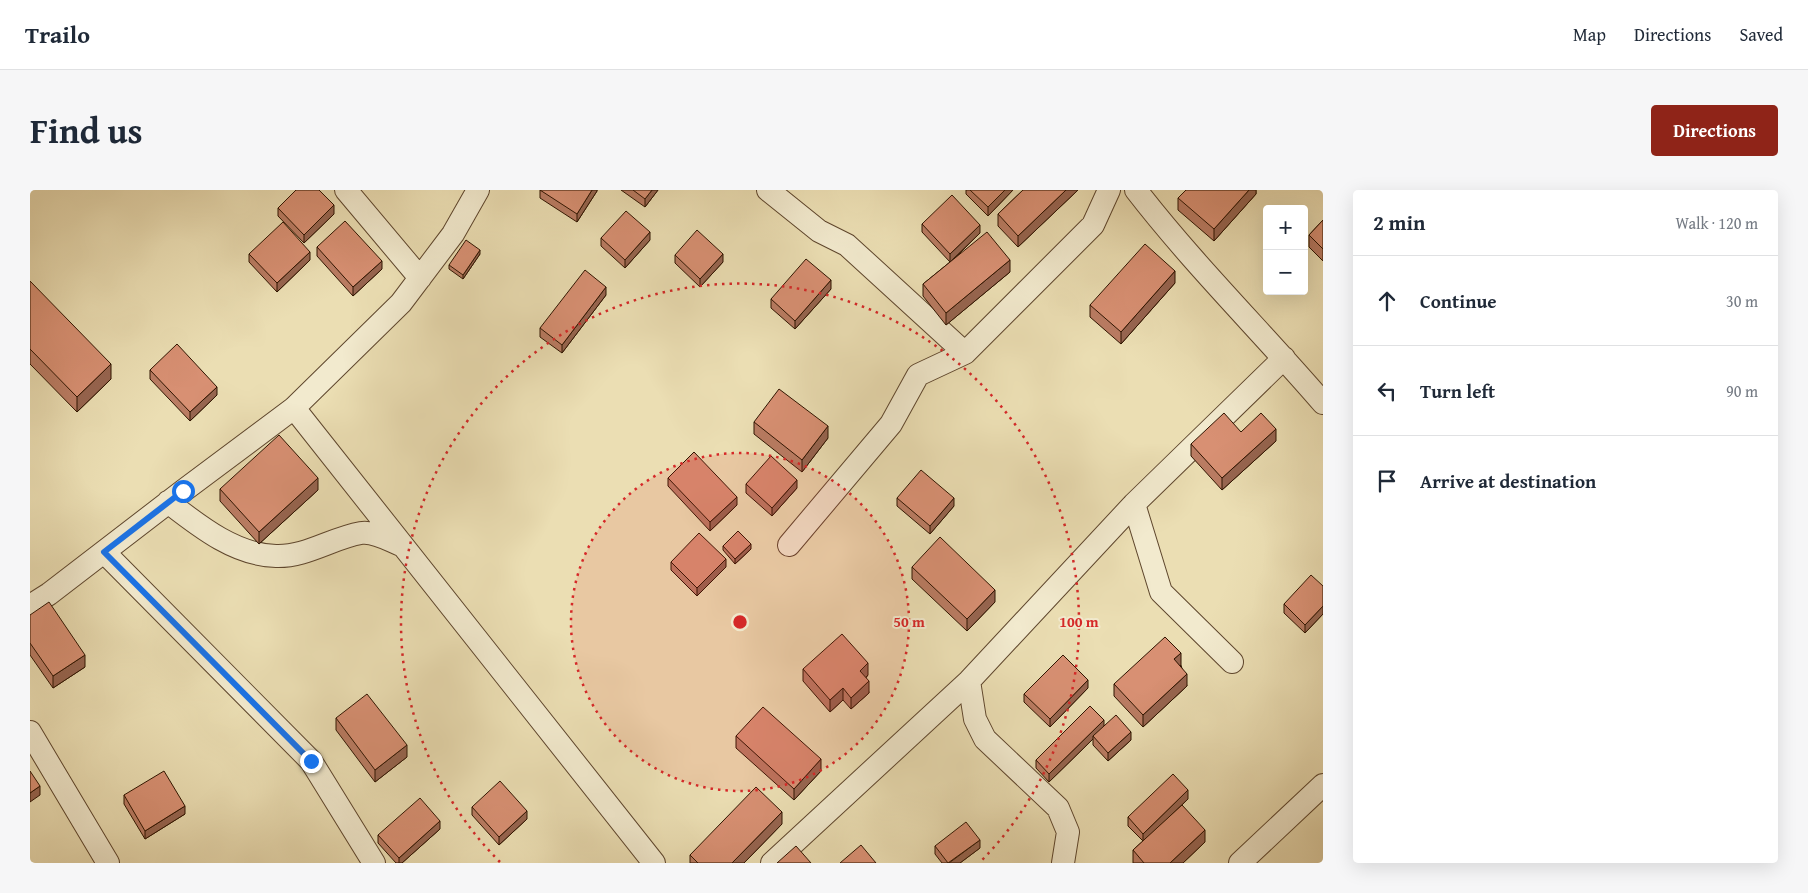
<!DOCTYPE html>
<html lang="en">
<head>
<meta charset="utf-8">
<style>
	:root { --surface:#fff; --page:#f6f6f7; --text:#1f2937; --muted:#747a83; --line:#e0e1e3; --accent:#8f2418 }
	body { margin:0; font-family:"Gentium Book Plus",serif; background:var(--page); color:var(--text) }
	.controls { position:absolute; right:15px; top:15px; display:grid; overflow:hidden; border-radius:5px; box-shadow:0 5px 20px #0002 }
	.controls button { width:45px; height:45px; display:grid; place-items:center; padding:0; border:0; border-bottom:1px solid var(--line); background:var(--surface); color:var(--text); font:25px sans-serif }
	.stop { position:absolute; width:15px; height:15px; margin:-11px; border:4px solid #1a73e8; border-radius:50%; background:#fff }
	.stop.end { background:#1a73e8; border-color:#fff; box-shadow:0 1px 5px #0008 }
	.list { margin:0; padding:0; list-style:none }
	h2 { display:flex; justify-content:space-between; align-items:center; height:65px; margin:0; padding:0 20px; font-size:21px }
	h2 small { font-size:16px; font-weight:400; color:var(--muted) }
	.list li { display:grid; grid-template-columns:32px 1fr auto; gap:15px; align-items:center; box-sizing:border-box; height:90px; padding:0 20px; border-top:1px solid var(--line) }
	.list b { display:block; font-size:19px; white-space:nowrap }
	.list em { font-size:16px; font-style:normal; color:var(--muted) }
	.icon { flex:none; width:28px; height:28px; fill:none; stroke:currentColor; stroke-width:2; stroke-linecap:round; stroke-linejoin:round }
	.map { position:relative; flex:none; width:1293px; height:673px; overflow:hidden; border-radius:5px }
	header { display:flex; align-items:center; gap:30px; box-sizing:border-box; height:70px; padding:0 25px; background:var(--surface); border-bottom:1px solid var(--line) }
	header strong { font-size:24px }
	nav { display:flex; gap:28px; margin-inline-start:auto; font-size:18px }
	.intro { display:flex; align-items:center; justify-content:space-between; box-sizing:border-box; height:120px; padding:0 30px }
	h1 { margin:0; font-size:35px }
	.button { padding:12px 22px; border-radius:5px; background:var(--accent); color:#fff; font-size:18px; font-weight:700 }
	main { display:flex; gap:30px; padding:0 30px }
	aside { flex:1; background:var(--surface); border-radius:5px; box-shadow:0 5px 20px #0002 }
	.map>svg:first-child { display:block }
	.lines { fill:none; stroke-linecap:round; stroke-linejoin:round }
	.minor-casing { stroke:#5e462d; stroke-width:24 }
	.minor { stroke:#f2eace; stroke-width:22 }
	.wall { fill:#ba7c63; stroke:#2f1400 }
	.shaded-wall { fill:#976550; stroke:#2f1400 }
	.building { fill:#d89073; stroke:#2f1400 }
	.route { stroke:#1a73e8; stroke-width:6 }
	.ring { fill:none; stroke:#d62828; stroke-width:2.5; stroke-dasharray:2.5 5 }
	.centre { fill:#d62828; stroke:#f2eace; stroke-width:2.5 }
	.ring-label { font-size:15px; text-anchor:middle; font-weight:bold; fill:#d62828; stroke:#f2eace; stroke-width:4; stroke-linejoin:round; paint-order:stroke }
</style>
</head>
<body>
<header>
<strong>Trailo</strong>
<nav><a>Map</a><a>Directions</a><a>Saved</a></nav>
</header>
<div class="intro"><h1>Find us</h1><a class="button">Directions</a></div>
<main>
<div class="map">
<svg width="1293" height="673" viewBox="0 0 1293 673">
	<rect width="100%" height="100%" fill="#ebdeb3"/>
	<filter id="stains"><feTurbulence type="fractalNoise" baseFrequency=".004" numOctaves="4"/><feColorMatrix values="0 0 0 0 .2 0 0 0 0 .09 0 0 0 0 .02 0 0 0 .5 -.17"/></filter>
	<radialGradient id="worn" r=".72"><stop offset=".6" stop-color="#630" stop-opacity="0"/><stop offset="1" stop-color="#630" stop-opacity=".3"/></radialGradient>
	<g class="lines">
		<defs>
			<path id="minor" d="M316 0 390 88
				M738 0 789 41 817 55 935 163
				M1106 0C1164 75 1231 141 1293 213
				M264 218 624 673
				M138 312C169 336 205 365 246 366 276 367 302 348 331 343 344 341 359 350 371 355
				M1104 314 1131 402 1202 472
				M759 355 861 234 888 185 935 163 1063 35 1079 0
				M74 362 281 571 344 673
				M0 416 19 404 153 301 264 218 371 113 423 44 448 0
				M939 491 945 529 955 549 1028 618 1038 642 1033 673
				M0 542 78 673
				M742 673 939 491 1104 314 1254 168
				M1210 673 1293 595"/>
		</defs>
		<use href="#minor" class="minor-casing"/>
		<use href="#minor" class="minor"/>
	</g>
	<path class="wall" d="M510 0H567V1L547 32 510 8Z
		M591 0H628L615 17Z
		M936 0H983L958 26 936 4Z
		M993 0H1048L988 57 968 36V24Z
		M1226 0V4L1184 51 1148 20V8Z
		M248 18 304 24 274 53 248 26Z
		M1293 30V71L1279 57V45Z
		M892 34 950 43 924 69 980 82 916 135 893 106V94L920 72 892 42Z
		M571 48 620 50 595 78 571 56Z
		M287 57 352 79 323 106 287 66Z
		M219 64 280 70 247 102 219 72Z
		M450 64 433 89 419 79V75Z
		M645 65 693 72 670 97 645 73Z
		M0 91 81 189 47 222 0 174Z
		M1145 93 1091 154 1060 127V115Z
		M801 99 765 139 741 118V109Z
		M576 105 532 163 510 147V138Z
		M120 180 187 205 160 231 120 189Z
		M724 232 798 248 772 282 724 244Z
		M1211 242 1246 251 1192 300 1161 266V254Z
		M638 288 707 315 680 341 638 296Z
		M716 294 767 298 742 326 716 303Z
		M190 299 288 300 229 354 190 311Z
		M867 308 924 316 900 344 867 316Z
		M693 356 721 359 705 374 693 360Z
		M641 372 696 377 667 406 641 380Z
		M882 377 965 412 937 441 882 389Z
		M1293 396V424L1275 443 1254 423V414Z
		M0 425 55 477 23 498 0 465Z
		M1151 475 1157 496 1113 537 1084 506V494Z
		M773 479 838 485 836 488 839 503 821 519 813 510 800 522 773 491Z
		M1058 498 1020 537 994 512V504Z
		M306 528 377 567 345 592 306 540Z
		M1074 536 1101 550 1078 571 1063 555V549L1019 592 1006 578V570Z
		M706 546 791 581 764 610 706 558Z
		M94 605 155 624 115 649 94 614Z
		M1158 609 1141 626 1175 652 1153 673H1103V660L1113 651 1098 636V627Z
		M442 617 497 629 469 655 442 625Z
		M752 634 714 673H660V665Z
		M410 639 372 673H366L348 653V645Z
		M905 656 950 658 930 673H912L905 664Z"/>
	<path class="shaded-wall" d="M562 0H567V1L547 32V24Z
		M622 0H628L615 17V9Z
		M975 0H983L958 26V17Z
		M1036 0H1048L988 57V46Z
		M1219 0H1226V4L1184 51V39Z
		M304 15V24L274 53V45Z
		M950 35V43L920 72V64Z
		M620 42V50L595 78V70Z
		M450 60V64L433 89V85Z
		M280 62V70L247 102V93Z
		M693 64V72L670 97V89Z
		M980 70V82L916 135V123Z
		M352 71V79L323 106V97Z
		M1145 81V93L1091 154V142Z
		M801 90V99L765 139V131Z
		M576 97V105L532 163V155Z
		M81 174V189L47 222V207Z
		M187 197V205L160 231V222Z
		M798 236V248L772 282V270Z
		M1246 239V251L1192 300V288Z
		M288 288V300L229 354V342Z
		M767 290V298L742 326V318Z
		M707 307V315L680 341V332Z
		M924 308V316L900 344V336Z
		M721 354V359L705 374V369Z
		M696 369V377L667 406V398Z
		M965 400V412L937 441V429Z
		M1293 416V424L1275 443V435Z
		M1151 463V475L1144 481V469Z
		M55 465V477L23 498V486Z
		M838 473V485L830 493V481Z
		M1157 484V496L1113 537V525Z
		M1058 490V498L1020 537V529Z
		M839 491V503L821 519V508Z
		M813 498V510L800 522V510Z
		M1074 530V538L1063 546V549L1019 592V584Z
		M1101 542V550L1078 571V563Z
		M377 555V567L345 592V580Z
		M791 569V581L764 610V599Z
		M10 596V605L0 612V603Z
		M1158 600V609L1113 652V644Z
		M155 616V624L115 649V641Z
		M497 621V629L469 655V647Z
		M752 622V634L714 673H702Z
		M410 631V639L372 673H369V668Z
		M1175 640V652L1153 673H1140Z
		M950 650V658L930 673H919Z"/>
	<path class="building" d="M266 0H289L304 15 274 45 248 18Z
		M510 0H562L547 24Z
		M603 0H622L615 9Z
		M940 0H975L958 17Z
		M993 0H1036L988 46 968 24Z
		M1156 0H1219L1184 39 1148 8Z
		M922 5 950 35 920 64 892 34Z
		M596 21 620 42 595 70 571 48Z
		M1293 30V59L1279 45Z
		M315 31 352 71 323 97 287 57Z
		M253 32 280 62 247 93 219 64Z
		M667 40 693 64 670 89 645 65Z
		M957 42 980 70 916 123 893 94Z
		M436 50 450 60 433 85 419 75Z
		M1115 54 1145 81 1091 142 1060 115Z
		M776 69 801 90 765 131 741 109Z
		M555 80 576 97 532 155 510 138Z
		M0 91 81 174 47 207 0 159Z
		M147 154 187 197 160 222 120 180Z
		M749 199 798 236 772 270 724 232Z
		M1194 223 1211 242 1231 223 1246 239 1192 288 1161 254Z
		M249 245 288 288 229 342 190 299Z
		M664 262 707 307 680 332 638 288Z
		M741 266 767 290 742 318 716 294Z
		M891 280 924 308 900 336 867 308Z
		M708 341 721 354 705 369 693 356Z
		M669 343 696 369 667 398 641 372Z
		M910 347 965 400 937 429 882 377Z
		M1281 385 1293 396V416L1275 435 1254 414Z
		M19 412 55 465 23 486 0 453V425Z
		M812 444 838 473 830 481 839 491 821 508 813 498 800 510 773 479Z
		M1135 447 1151 463 1144 469 1157 484 1113 525 1084 494Z
		M1033 465 1058 490 1020 529 994 504Z
		M337 504 377 555 345 580 306 528Z
		M1060 516 1074 530 1019 584 1006 570Z
		M733 517 791 569 764 599 706 546Z
		M1086 525 1101 542 1078 563 1063 546Z
		M0 581 10 596 0 603Z
		M134 581 155 616 115 641 94 605Z
		M1143 584 1158 600 1113 644 1098 627Z
		M470 591 497 621 469 647 442 617Z
		M726 597 752 622 702 673H668L660 665Z
		M390 608 410 631 369 668 348 645Z
		M1152 615 1175 640 1140 673H1114L1103 660Z
		M936 632 950 650 918 673 905 656Z
		M831 655 846 673H810Z
		M766 656 781 673H747Z"/>
	<g class="lines">
		<path class="route" d="M153 301 74 362 281 571"/>
	</g>
	<circle cx="710" cy="432" r="169" fill="#d62828" fill-opacity=".12"/>
	<g class="ring">
		<circle cx="710" cy="432" r="169"/>
		<path d="M470 672A339 339 0 1 1 950 672"/>
	</g>
	<circle cx="710" cy="432" r="8" class="centre"/>
	<g class="ring-label">
		<text x="879" y="437">50 m</text>
		<text x="1049" y="437">100 m</text>
	</g>
	<rect width="100%" height="100%" filter="url(#stains)"/>
	<rect width="100%" height="100%" fill="url(#worn)"/>
</svg>
<div class="controls">
<button>+</button>
<button>−</button>
</div>
<div class="stop" style="left:153px;top:301px"></div>
<div class="stop end" style="left:281px;top:571px"></div>
</div>
<aside>
<h2>2 min<small>Walk · 120 m</small></h2>
<ul class="list">
<li><svg class="icon" aria-label="ahead" viewBox="0 0 24 24"><path d="M12 20V5M6 11l6-6 6 6"/></svg><div><b>Continue</b></div><em>30 m</em></li>
<li><svg class="icon" aria-label="left" viewBox="0 0 24 24"><path d="M17 20v-9H6M10 6l-5 5 5 5"/></svg><div><b>Turn left</b></div><em>90 m</em></li>
<li><svg class="icon" aria-label="arrive" viewBox="0 0 24 24"><path d="M6 21V4h12l-3 4 3 4H6"/></svg><div><b>Arrive at destination</b></div></li>
</ul>
</aside>
</main>
</body>
</html>
